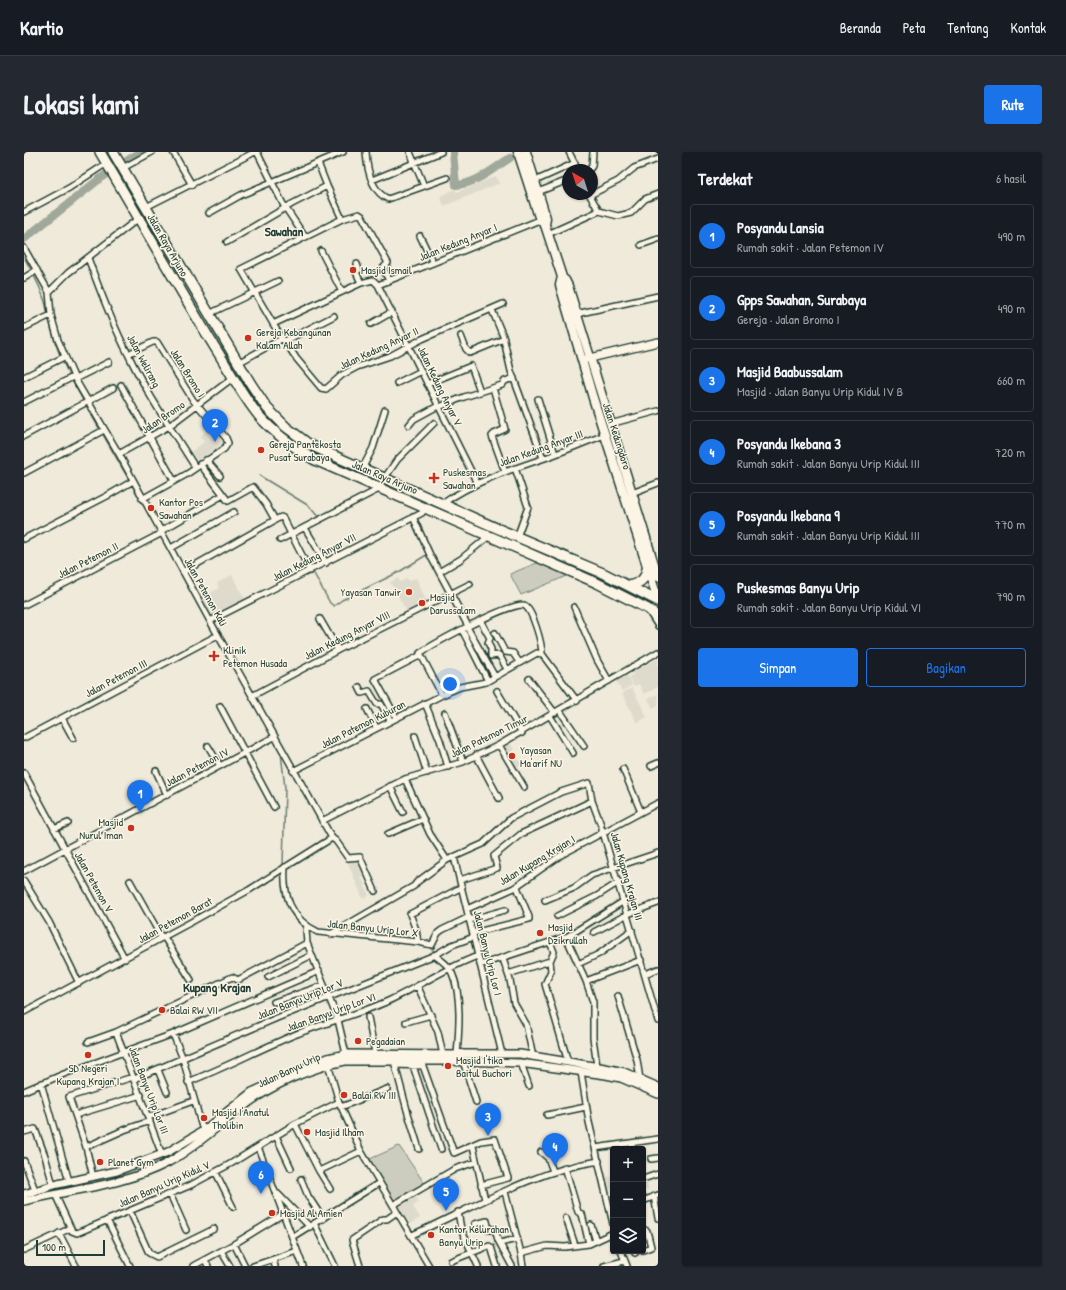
<!DOCTYPE html>
<html lang="id">
<head>
<meta charset="utf-8">
<style>
	:root { --surface:#171b24; --page:#242831; --text:#f1f3f6; --muted:#9ea1a6; --line:#363941; --accent:#1a73e8 }
	body { margin:0; font-family:"Patrick Hand",sans-serif; background:var(--page); color:var(--text) }
	.controls { position:absolute; right:12px; bottom:12px; display:grid; overflow:hidden; border-radius:4px; box-shadow:0 1px 3px #0004 }
	.controls button { width:36px; height:36px; display:grid; place-items:center; padding:0; border:0; border-bottom:1px solid var(--line); background:var(--surface); color:var(--text); font:20px sans-serif }
	.compass { position:absolute; left:538px; top:12px; width:36px; height:36px; border-radius:50%; background:var(--surface); box-shadow:0 1px 3px #0004; rotate:321deg }
	.scale { position:absolute; left:12px; bottom:10px; width:69px; box-sizing:border-box; padding-left:4px; border:2px solid #1f3d34; border-top:0; font-size:11px; line-height:14px; white-space:nowrap; color:#1f3d34; -webkit-text-stroke:3px #fcf5e5; paint-order:stroke }
	.you { position:absolute; left:426px; top:532px; width:14px; height:14px; margin:-10px; border:3px solid #fff; border-radius:50%; background:#1a73e8; box-shadow:0 0 0 6px #1a73e833 }
	.badge { display:grid; place-items:center; width:26px; height:26px; border-radius:50%; background:var(--accent); color:#fff; font-size:13px; font-weight:700 }
	.pin { position:absolute; translate:-50% -33px; filter:drop-shadow(0 1px 2px #0008) }
	.pin::after { content:''; position:absolute; top:21px; width:14px; height:12px; background:inherit; clip-path:polygon(0 0,100% 0,50% 100%) }
	.list { margin:0; padding:0; list-style:none }
	h2 { display:flex; justify-content:space-between; align-items:center; height:52px; margin:0; padding:0 16px; font-size:17px }
	h2 small { font-size:13px; font-weight:400; color:var(--muted) }
	.list li { display:grid; grid-template-columns:26px 1fr auto; gap:12px; align-items:center; box-sizing:border-box; height:64px; margin:0 8px 8px; padding:0 8px; border:1px solid var(--line); border-radius:4px }
	.list b { display:block; font-size:15px; white-space:nowrap }
	.list p { margin:0; font-size:13px; white-space:nowrap; color:var(--muted) }
	.list em { font-size:13px; font-style:normal; color:var(--muted) }
	.actions { display:flex; gap:8px; padding:12px 16px }
	.actions a { flex:1; padding:9px 0; border:1px solid var(--accent); border-radius:4px; text-align:center; font-size:14px; color:var(--accent) }
	.actions .main { background:var(--accent); color:#fff }
	.icon { flex:none; width:22px; height:22px; fill:none; stroke:currentColor; stroke-width:2; stroke-linecap:round; stroke-linejoin:round }
	.map { position:relative; flex:none; width:634px; height:1114px; overflow:hidden; border-radius:4px }
	header { display:flex; align-items:center; gap:24px; box-sizing:border-box; height:56px; padding:0 20px; background:var(--surface); border-bottom:1px solid var(--line) }
	header strong { font-size:19px }
	nav { display:flex; gap:22px; margin-inline-start:auto; font-size:14px }
	.intro { display:flex; align-items:center; justify-content:space-between; box-sizing:border-box; height:96px; padding:0 24px }
	h1 { margin:0; font-size:28px }
	.button { padding:10px 18px; border-radius:4px; background:var(--accent); color:#fff; font-size:14px; font-weight:700 }
	main { display:flex; gap:24px; padding:0 24px }
	aside { flex:1; background:var(--surface); border-radius:4px; box-shadow:0 1px 3px #0004 }
	.map>svg:first-child { display:block }
	.built { fill:#dedbcc }
	.green { fill:#cccdbf; stroke:#76857a }
	.lines { fill:none; stroke-linecap:round; stroke-linejoin:round }
	.stream { stroke:#6c7d71; stroke-width:1.5 }
	.river { stroke:#9fa89a; stroke-width:8 }
	.street-casing { stroke:#1f3d34; stroke-width:8 }
	.secondary-casing { stroke:#1f3d34; stroke-width:10 }
	.primary-casing { stroke:#1f3d34; stroke-width:11 }
	.highway-casing { stroke:#1f3d34; stroke-width:12 }
	.street { stroke:#fcf5e5; stroke-width:5 }
	.secondary { stroke:#fcf5e5; stroke-width:7 }
	.primary { stroke:#fcf5e5; stroke-width:8 }
	.highway { stroke:#fcf5e5; stroke-width:9 }
	.poi-dot { fill:#c8321e; stroke:#fcf5e5; stroke-width:1.5 }
	.labels { text-anchor:middle; dominant-baseline:central; stroke-width:3; stroke-linejoin:round; paint-order:stroke }
	.street-label { font-size:11px; fill:#1f3d34; stroke:#fcf5e5 }
	.poi-label { font-size:11px; fill:#1f3d34; stroke:#fcf5e5; text-anchor:start }
	.quarter-label { font-size:13px; font-weight:bold; fill:#1f3d34; stroke:#fcf5e5 }
</style>
</head>
<body>
<header>
<strong>Kartio</strong>
<nav><a>Beranda</a><a>Peta</a><a>Tentang</a><a>Kontak</a></nav>
</header>
<div class="intro"><h1>Lokasi kami</h1><a class="button">Rute</a></div>
<main>
<div class="map">
<svg width="634" height="1114" viewBox="0 0 634 1114">
	<rect width="100%" height="100%" fill="#efeada"/>
	<filter id="ink" filterUnits="userSpaceOnUse"><feTurbulence type="fractalNoise" baseFrequency=".025" numOctaves="2"/><feDisplacementMap in="SourceGraphic" scale="8" xChannelSelector="R" yChannelSelector="G"/><feConvolveMatrix kernelMatrix="1 2 1 2 8 2 1 2 1" color-interpolation-filters="sRGB"/></filter>
	<g filter="url(#ink)">
		<path class="built" d="M472 24 476 31 420 54 416 44 431 37 433 40Z
			M189 274 201 289 174 310 167 300 180 290 176 284Z
			M208 423 222 449 187 467 175 443 183 438 185 442 195 436 193 431Z
			M374 426 376 430 383 426 385 429 392 426 403 451 383 460 366 430Z
			M634 507V535L620 542 615 532 610 535 605 525 609 522 608 520Z
			M603 523 608 533 598 539 592 529Z
			M608 536 623 565 613 571 598 541Z
			M634 542V553L629 556 624 547Z
			M486 590 497 613 490 617 478 594Z
			M329 706 331 710 336 708 342 722 337 725 345 744 339 747 323 709Z
			M619 1015 625 1037 619 1039Z
			M589 1023V1036L584 1037 580 1026Z
			M389 1041 395 1050 389 1054 396 1066 386 1072 373 1052Z"/>
		<path class="green" d="M515 410 545 423 497 443 486 422Z
			M375 994 401 1032 370 1050 346 1007Z"/>
		<g class="lines">
			<path class="stream" d="M0 105C10 124 20 140 24 162
				M25 166C32 207 56 242 76 278
				M78 281 131 373
				M236 324 285 354 295 366
				M288 418 306 451 310 454 318 448 375 420 404 402
				M164 434 174 452
				M213 522 257 601 261 636 259 714
				M405 795C434 816 438 828 437 864
				M436 890 437 882"/>
			<path class="river" d="M429 0 432 33C452 32 470 16 486 6
				M0 87 78 25 116 0"/>
			<defs>
				<path id="street" d="M149 0 168 33
					M233 0 259 52 281 85
					M342 0C343 17 347 39 364 47L423 26
					M386 0 400 34
					M545 0 554 18
					M294 11 303 34 318 67
					M99 16 128 0
					M565 18 568 14 569 0
					M348 28 417 0
					M511 29 551 11
					M514 40 544 28
					M565 42 575 59
					M566 43 594 29 610 16 634 7
					M122 55 231 0
					M0 60 45 36 83 11
					M185 61 217 43 319 0
					M524 82 575 59 594 64 607 61 621 47 634 42
					M396 84 409 111
					M203 90 268 52 303 34
					M617 93 634 87
					M0 96 25 140 27 163 34 188 51 227 95 302 186 469 308 686 312 689 324 706 336 705 351 739
					M297 99 318 140
					M64 106C76 139 88 171 104 202 123 242 148 278 171 315
					M333 112 335 118 332 120 337 131
					M0 126 13 118
					M354 133 518 67
					M25 140 44 121 115 66
					M468 158 479 184 487 219 519 306
					M185 162 254 129
					M552 162 634 144
					M249 172 337 131 349 128 354 133 453 331
					M347 172 368 160
					M0 176 27 163
					M437 184 442 197 446 201 480 187
					M258 187 217 117 318 67 335 62 338 64 364 111 359 116 365 129
					M261 189 272 206 297 236 302 237 318 223 333 215 366 204 398 187 479 152
					M104 202 129 190H133L169 248 202 286 204 291 200 297 163 322 118 347
					M214 211 252 190 258 187 261 189 310 164
					M0 225 40 205
					M51 227 85 210
					M373 231 397 219
					M403 232 447 214 456 239
					M97 233 150 329
					M469 236 481 277 470 282 468 284 481 320
					M514 247 531 302
					M0 250 49 225
					M415 255 440 245 478 233 481 229 490 226
					M586 272 634 259
					M385 273 390 267 414 254
					M0 284 89 236
					M95 302 145 274 210 225
					M182 308 196 324
					M176 312 204 349 229 335 242 352 251 368 257 365 259 366 286 419
					M491 316 504 355 493 385
					M338 317 349 296 361 258
					M0 321 80 278
					M360 327 373 308 410 271
					M608 341 634 331
					M418 352C449 330 485 318 521 306 541 299 561 290 581 283
					M389 365 406 403 444 474
					M281 376 302 411
					M137 379 199 343
					M0 387 83 344 109 329
					M256 388 357 336
					M147 396 210 360
					M159 420 251 368
					M415 420 437 407 465 384
					M0 453 138 381
					M550 455 573 508 585 529
					M627 463 634 474
					M296 467 314 498
					M456 468 466 486 464 491 467 497V504L475 503 483 517
					M186 469 398 361 402 356
					M443 475 471 525
					M438 478C447 495 455 512 464 529
					M471 481 481 500 489 501 495 510
					M505 527 531 561
					M335 535 338 541 345 539 353 552H357L366 568
					M473 539 498 581
					M418 543 396 501C413 490 482 452 500 453 509 458 518 492 518 502
					M228 544 314 498 446 432
					M401 551 416 588 424 615
					M196 554 250 655
					M343 557 352 575
					M536 559 560 594
					M421 561 439 610
					M526 564 549 601
					M372 565 351 527 397 503
					M38 566 49 586
					M391 584 403 621
					M0 586 194 483
					M475 593 500 635
					M184 594 196 614
					M452 603 475 646
					M627 614 634 611
					M599 617 617 660
					M132 619 143 643
					M269 619 418 543 436 535 462 530 513 501 518 502 553 549
					M0 621 101 807
					M381 627 406 682 423 708
					M366 634 379 660
					M298 669 381 627 439 610 475 593 634 500
					M30 677 44 671
					M578 677 634 869
					M364 682 399 667
					M430 705 478 902
					M261 715C259 743 266 767 294 780L394 790 408 793 414 781 418 778 445 765
					M0 719 250 585
					M436 728 473 716 470 704 497 682 568 649
					M0 729 25 770 55 831
					M106 729 138 786
					M521 748 550 736 568 723 634 701
					M443 757 490 736 537 703 634 651
					M533 764 573 744 595 730
					M445 768 481 758
					M283 774 282 778 283 791 314 868 322 902
					M570 780 604 762 634 751
					M449 781 505 767V765L493 735
					M307 782 390 734 393 730 423 708 459 692 487 666 537 640 565 631 568 649 577 673
					M140 785 167 828
					M542 785 562 829 569 850V886L573 914
					M394 790 392 778 386 762 438 735
					M526 790 530 800 526 809 527 819 521 832 544 910
					M410 803C417 808 425 813 428 821 438 843 435 879 433 903
					M479 807 486 828 490 851 502 872 509 905
					M554 812 575 802 608 778
					M456 813 544 784 600 749
					M484 822 526 809
					M621 822 634 817
					M244 825 288 803
					M562 829 617 808
					M394 835 414 880 419 903
					M594 844 613 908 616 927
					M250 850 300 833
					M0 860 169 769 225 738 308 686
					M344 865 351 901
					M382 870 407 863
					M92 880 138 1003
					M149 882 159 907 179 979
					M64 890 92 880 208 825 214 828 283 791
					M439 909 452 950
					M388 911 417 997
					M497 911 505 934
					M304 912 315 950 337 999 405 1114
					M134 918 143 940
					M557 920 565 970 589 1072
					M110 927 253 866 411 803 428 793 450 785
					M164 930C200 916 234 898 270 883 300 871 332 863 362 850 393 836 422 815 454 804
					M17 931 45 1029
					M0 939 40 922 149 882 295 819
					M317 955 363 937
					M51 963 117 943
					M523 963 562 955
					M125 965 169 949
					M271 972 295 1019 306 1037
					M0 980 11 977 21 1004 29 1033
					M252 984 267 1016
					M449 994 461 1048
					M62 995 100 978 126 969
					M234 995 279 1114
					M571 996 634 987
					M395 997 383 958 371 913 399 914 430 1001 457 989 471 987 484 1026 457 1033
					M517 1000 524 1006 529 1019
					M627 1007 634 1006
					M0 1009 11 1038
					M541 1015 554 1060 558 1062 565 1092
					M295 1019 337 999
					M192 1021 209 1055
					M69 1025 62 995 45 945 109 925
					M622 1026 634 1022
					M277 1027 284 1044 299 1067
					M481 1040 497 1101 523 1094 541 1095 565 1092 589 1081
					M31 1042 48 1079 53 1081 167 1033 208 1011 271 972 315 950
					M146 1042 162 1078
					M254 1042 286 1075
					M630 1044 634 1066
					M619 1049 634 1043
					M369 1053 431 1017 452 1010
					M106 1059 125 1101 133 1105 190 1077
					M434 1060 437 1077 454 1114
					M542 1066 551 1093
					M83 1068 106 1114
					M451 1072 463 1069 465 1078 471 1077 474 1088 488 1114
					M291 1073 311 1114
					M567 1073 572 1089
					M619 1077 623 1079 627 1095 619 1098
					M35 1081 52 1114
					M388 1083C449 1056 508 1019 575 1009
					M268 1085 355 1031
					M476 1091 493 1087
					M210 1092 221 1114
					M0 1098 47 1076
					M197 1099 206 1114
					M597 1099 603 1114
					M497 1101 499 1114
					M611 1101 613 1099
					M181 1108 184 1114
					M249 1108 251 1114
					M427 1109 465 1094 467 1095 473 1114
					M169 1114 210 1092 259 1062
					M229 1114 273 1099
					M336 1114 328 1088 359 1067H363L373 1060
					M580 1114 600 1109"/>
				<path id="secondary" d="M558 208 634 190
					M437 902H496L581 916 600 920 634 935
					M436 909 496 911 582 923 597 926 634 942
					M0 1042 34 1032 93 1019 144 1000 179 979 228 940 304 906 322 902 434 903
					M0 1049C48 1037 99 1034 143 1011 171 996 194 973 219 955 247 933 286 916 321 909H433"/>
				<path id="primary" d="M494 0 516 68 521 73 538 125 536 133 569 246 634 448
					M502 0 522 66 521 73
					M538 126 541 128 544 134 634 425
					M434 903 437 902
					M433 909H436"/>
				<path id="highway" d="M76 0C114 64 151 130 190 194 205 217 218 244 236 265 252 283 271 296 291 308L573 431 624 457 634 465
					M89 0 227 232 243 256 262 275 286 293 470 375 581 422 634 449
					M605 434C615 431 621 429 623 417"/>
			</defs>
			<use href="#street" class="street-casing"/>
			<use href="#secondary" class="secondary-casing"/>
			<use href="#primary" class="primary-casing"/>
			<use href="#highway" class="highway-casing"/>
			<use href="#street" class="street"/>
			<use href="#secondary" class="secondary"/>
			<use href="#primary" class="primary"/>
			<use href="#highway" class="highway"/>
		</g>
	</g>
	<g class="poi-dot">
		<circle cx="329" cy="118" r="4"/>
		<circle cx="224" cy="186" r="4"/>
		<circle cx="237" cy="298" r="4"/>
		<path d="M408 320h4v4h4v4h-4v4h-4v-4h-4v-4h4z"/>
		<circle cx="127" cy="356" r="4"/>
		<circle cx="385" cy="440" r="4"/>
		<circle cx="398" cy="451" r="4"/>
		<path d="M188 498h4v4h4v4h-4v4h-4v-4h-4v-4h4z"/>
		<circle cx="488" cy="604" r="4"/>
		<circle cx="107" cy="676" r="4"/>
		<circle cx="516" cy="781" r="4"/>
		<circle cx="138" cy="858" r="4"/>
		<circle cx="334" cy="889" r="4"/>
		<circle cx="64" cy="903" r="4"/>
		<circle cx="424" cy="914" r="4"/>
		<circle cx="320" cy="943" r="4"/>
		<circle cx="180" cy="966" r="4"/>
		<circle cx="283" cy="980" r="4"/>
		<circle cx="76" cy="1010" r="4"/>
		<circle cx="248" cy="1061" r="4"/>
		<circle cx="407" cy="1083" r="4"/>
	</g>
	<g class="labels">
		<g class="street-label">
			<text transform="translate(434 90) rotate(-22)">Jalan Kedung Anyar I</text>
			<text transform="translate(144 93) rotate(60)">Jalan Raya Arjuno</text>
			<text transform="translate(355 196) rotate(-25)">Jalan Kedung Anyar II</text>
			<text transform="translate(120 209) rotate(62)">Jalan Welirang</text>
			<text transform="translate(164 221) rotate(58)">Jalan Bromo I</text>
			<text transform="translate(416 234) rotate(64)">Jalan Kedung Anyar V</text>
			<text transform="translate(139 265) rotate(-34)">Jalan Bromo</text>
			<text transform="translate(593 284) rotate(72)">Jalan Kedungdoro</text>
			<text transform="translate(517 296) rotate(-20)">Jalan Kedung Anyar III</text>
			<text transform="translate(361 325) rotate(23)">Jalan Raya Arjuno</text>
			<text transform="translate(290 405) rotate(-27)">Jalan Kedung Anyar VII</text>
			<text transform="translate(64 408) rotate(-27)">Jalan Petemon II</text>
			<text transform="translate(182 440) rotate(61)">Jalan Petemon Kali</text>
			<text transform="translate(323 483) rotate(-27)">Jalan Kedung Anyar VIII</text>
			<text transform="translate(92 526) rotate(-28)">Jalan Petemon III</text>
			<text transform="translate(339 572) rotate(-27)">Jalan Patemon Kuburan</text>
			<text transform="translate(465 584) rotate(-26)">Jalan Patemon Timur</text>
			<text transform="translate(173 615) rotate(-28)">Jalan Petemon IV</text>
			<text transform="translate(513 708) rotate(-31)">Jalan Kupang Krajan I</text>
			<text transform="translate(603 724) rotate(74)">Jalan Kupang Krajan III</text>
			<text transform="translate(70 730) rotate(61)">Jalan Petemon V</text>
			<text transform="translate(151 768) rotate(-29)">Jalan Petemon Barat</text>
			<text transform="translate(349 776) rotate(6)">Jalan Banyu Urip Lor X</text>
			<text transform="translate(464 801) rotate(76)">Jalan Banyu Urip Lor I</text>
			<text transform="translate(276 847) rotate(-22)">Jalan Banyu Urip Lor V</text>
			<text transform="translate(307 860) rotate(-20)">Jalan Banyu Urip Lor VI</text>
			<text transform="translate(265 918) rotate(-25)">Jalan Banyu Urip</text>
			<text transform="translate(125 938) rotate(69)">Jalan Banyu Urip Lor III</text>
			<text transform="translate(140 1032) rotate(-24)">Jalan Banyu Urip Kidul V</text>
		</g>
		<g class="poi-label">
			<text x="337" y="118">Masjid Ismail</text>
			<text x="232" y="180">Gereja Kebangunan<tspan x="232" dy="13">Kalam Allah</tspan></text>
			<text x="245" y="292">Gereja Pantekosta<tspan x="245" dy="13">Pusat Surabaya</tspan></text>
			<text x="419" y="320">Puskesmas<tspan x="419" dy="13">Sawahan</tspan></text>
			<text x="135" y="350">Kantor Pos<tspan x="135" dy="13">Sawahan</tspan></text>
			<text x="377" y="440" text-anchor="end">Yayasan Tanwir</text>
			<text x="406" y="445">Masjid<tspan x="406" dy="13">Darussalam</tspan></text>
			<text x="199" y="498">Klinik<tspan x="199" dy="13">Petemon Husada</tspan></text>
			<text x="496" y="598">Yayasan<tspan x="496" dy="13">Ma'arif NU</tspan></text>
			<text x="99" y="670" text-anchor="end">Masjid<tspan x="99" dy="13">Nurul Iman</tspan></text>
			<text x="524" y="775">Masjid<tspan x="524" dy="13">Dzikrullah</tspan></text>
			<text x="146" y="858">Balai RW VII</text>
			<text x="342" y="889">Pegadaian</text>
			<text x="432" y="908">Masjid I'tika<tspan x="432" dy="13">Baitul Buchori</tspan></text>
			<text x="64" y="916" text-anchor="middle">SD Negeri<tspan x="64" dy="13">Kupang Krajan I</tspan></text>
			<text x="328" y="943">Balai RW III</text>
			<text x="188" y="960">Masjid I'Anatul<tspan x="188" dy="13">Tholibin</tspan></text>
			<text x="291" y="980">Masjid Ilham</text>
			<text x="84" y="1010">Planet Gym</text>
			<text x="256" y="1061">Masjid Al Amien</text>
			<text x="415" y="1077">Kantor Kelurahan<tspan x="415" dy="13">Banyu Urip</tspan></text>
		</g>
		<g class="quarter-label">
			<text x="260" y="79">Sawahan</text>
			<text x="193" y="835">Kupang Krajan</text>
		</g>
	</g>
</svg>
<div class="controls">
<button>+</button>
<button>−</button>
<button><svg class="icon" aria-label="layers" viewBox="0 0 24 24"><path d="M12 4l9 5-9 5-9-5zM3 14l9 5 9-5"/></svg></button>
</div>
<svg class="compass" viewBox="-18 -18 36 36"><path d="M0-13l5 13h-10z" fill="#e53935"/><path d="M0 13l5-13h-10z" fill="#9ea1a6"/></svg>
<div class="scale">100 m</div>
<div class="you"></div>
<div class="pin badge" style="left:116px;top:661px">1</div>
<div class="pin badge" style="left:191px;top:290px">2</div>
<div class="pin badge" style="left:464px;top:984px">3</div>
<div class="pin badge" style="left:531px;top:1014px">4</div>
<div class="pin badge" style="left:422px;top:1059px">5</div>
<div class="pin badge" style="left:237px;top:1042px">6</div>
</div>
<aside>
<h2>Terdekat<small>6 hasil</small></h2>
<ul class="list">
<li><span class="badge">1</span><div><b>Posyandu Lansia</b><p>Rumah sakit · Jalan Petemon IV</p></div><em>490 m</em></li>
<li><span class="badge">2</span><div><b>Gpps Sawahan, Surabaya</b><p>Gereja · Jalan Bromo I</p></div><em>490 m</em></li>
<li><span class="badge">3</span><div><b>Masjid Baabussalam</b><p>Masjid · Jalan Banyu Urip Kidul IV B</p></div><em>660 m</em></li>
<li><span class="badge">4</span><div><b>Posyandu Ikebana 3</b><p>Rumah sakit · Jalan Banyu Urip Kidul III</p></div><em>720 m</em></li>
<li><span class="badge">5</span><div><b>Posyandu Ikebana 9</b><p>Rumah sakit · Jalan Banyu Urip Kidul III</p></div><em>770 m</em></li>
<li><span class="badge">6</span><div><b>Puskesmas Banyu Urip</b><p>Rumah sakit · Jalan Banyu Urip Kidul VI</p></div><em>790 m</em></li>
</ul>
<div class="actions"><a class="main">Simpan</a><a>Bagikan</a></div>
</aside>
</main>
</body>
</html>
